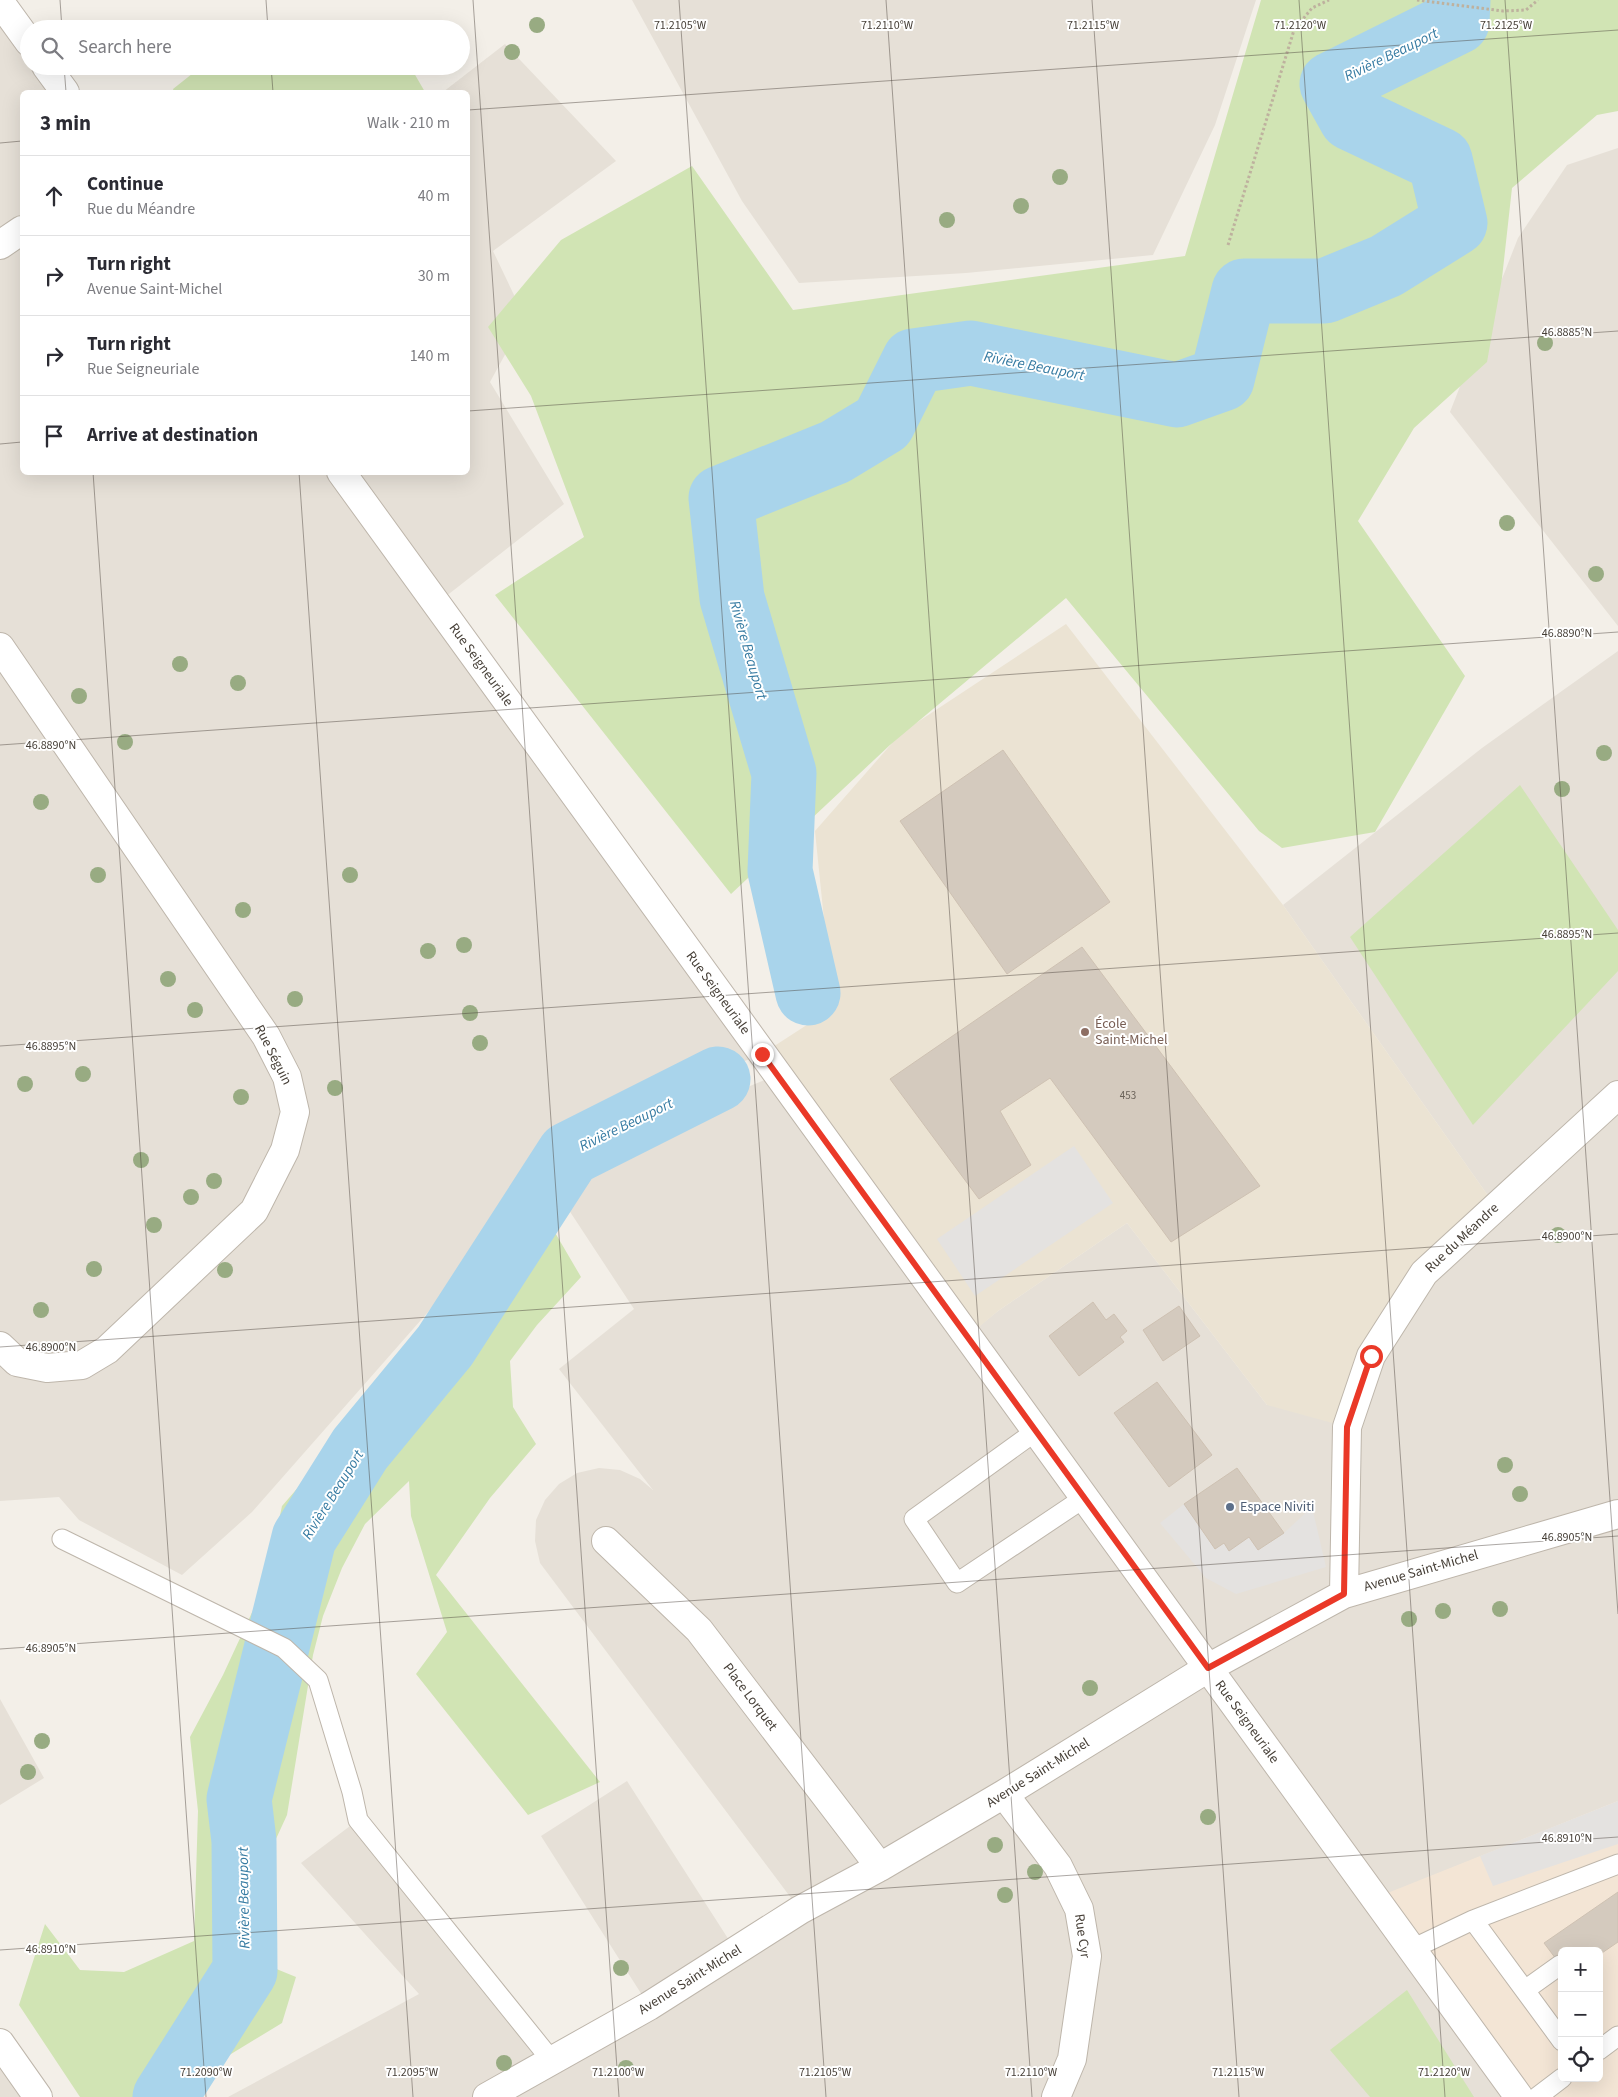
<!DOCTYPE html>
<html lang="en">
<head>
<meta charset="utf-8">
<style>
	:root { --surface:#fff; --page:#f2f2f3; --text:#2b2b33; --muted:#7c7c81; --line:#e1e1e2 }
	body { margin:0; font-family:"Source Sans 3",sans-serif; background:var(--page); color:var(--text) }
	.controls { position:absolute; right:15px; bottom:15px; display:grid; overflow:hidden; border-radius:8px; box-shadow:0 5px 20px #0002 }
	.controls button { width:45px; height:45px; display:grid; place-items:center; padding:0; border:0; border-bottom:1px solid var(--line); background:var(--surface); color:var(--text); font:25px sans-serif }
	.stop { position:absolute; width:15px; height:15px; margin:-11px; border:4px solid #ea3928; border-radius:50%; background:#fff }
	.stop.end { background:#ea3928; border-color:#fff; box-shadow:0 1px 5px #0008 }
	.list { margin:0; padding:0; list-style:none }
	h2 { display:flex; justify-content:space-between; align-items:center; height:65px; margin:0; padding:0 20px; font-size:21px }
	h2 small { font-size:16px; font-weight:400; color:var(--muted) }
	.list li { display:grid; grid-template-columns:32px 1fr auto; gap:15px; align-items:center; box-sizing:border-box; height:80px; padding:0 20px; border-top:1px solid var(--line) }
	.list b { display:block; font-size:19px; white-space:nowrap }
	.list p { margin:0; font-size:16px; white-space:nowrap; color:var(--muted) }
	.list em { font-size:16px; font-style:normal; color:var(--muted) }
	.icon { flex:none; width:28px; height:28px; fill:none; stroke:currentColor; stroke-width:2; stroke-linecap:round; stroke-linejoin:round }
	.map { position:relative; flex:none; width:1618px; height:2097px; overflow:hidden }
	.search { position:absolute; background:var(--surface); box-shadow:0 5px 20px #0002; left:20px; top:20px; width:450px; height:55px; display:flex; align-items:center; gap:12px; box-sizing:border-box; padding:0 18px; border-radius:28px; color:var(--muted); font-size:19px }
	.panel { position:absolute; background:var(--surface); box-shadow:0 5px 20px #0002; left:20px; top:90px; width:450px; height:385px; border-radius:8px }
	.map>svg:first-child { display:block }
	.residential { fill:#e6e0d7 }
	.commercial { fill:#f3e5d5; fill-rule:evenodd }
	.education { fill:#ebe3d3 }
	.green { fill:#d1e4b4 }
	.parking { fill:#e4e2e0 }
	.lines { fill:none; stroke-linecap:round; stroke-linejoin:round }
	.river { stroke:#a9d4eb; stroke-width:65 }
	.building { fill:#d4cabe; stroke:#cec1b2 }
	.service-casing { stroke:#beb6ab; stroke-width:21 }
	.minor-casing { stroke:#beb6ab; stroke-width:30 }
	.tertiary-casing { stroke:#beb6ab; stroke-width:30 }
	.path { stroke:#beb19e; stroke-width:3; stroke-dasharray:2.5 2.5; stroke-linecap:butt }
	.service { stroke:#fff; stroke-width:19 }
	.minor { stroke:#fff; stroke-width:28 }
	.tertiary { stroke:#fff; stroke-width:28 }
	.tree { fill:#98ab82 }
	.route { stroke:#ea3928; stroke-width:6 }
	.ticks { fill:none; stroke:#463f37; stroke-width:1; stroke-opacity:0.45 }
	.education-dot { fill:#8d6e63; stroke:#fff; stroke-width:2 }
	.service-dot { fill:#5c6f8a; stroke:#fff; stroke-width:2 }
	.labels { text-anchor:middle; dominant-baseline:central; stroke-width:4; stroke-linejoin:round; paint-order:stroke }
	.number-label { font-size:11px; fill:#6a6259 }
	.street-label { font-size:14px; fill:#463f37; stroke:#fff }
	.education-label { font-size:14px; fill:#785e54; stroke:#fff; text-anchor:start }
	.service-label { font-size:14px; fill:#4e5e75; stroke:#fff; text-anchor:start }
	.water-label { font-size:15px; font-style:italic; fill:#367ba2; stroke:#fff }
	.ticks-label { font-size:12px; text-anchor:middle; fill:#463f37; stroke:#fff; stroke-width:4; stroke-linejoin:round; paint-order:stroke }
</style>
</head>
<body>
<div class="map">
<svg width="1618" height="2097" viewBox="0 0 1618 2097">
	<rect width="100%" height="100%" fill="#f3efe8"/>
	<path class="residential" d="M632 0H1256L1215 125 1153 255 966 273 799 283 742 201Z
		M0 2 29 42V66H46L65 92H22V472H468V92H443L505 44 616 161 493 251 525 318 490 382 564 504 436 604 762 1054 569 1132 494 1230 428 1312 252 1512 182 1575 79 1520 59 1497 0 1501Z
		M1618 148V626L1450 412 1518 238 1567 165Z
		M1618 651V1801L1375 1899 1518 2097H228L419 1994 301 1863 358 1820 552 2061 649 2006 541 1836 627 1781 736 1951 800 1910 540 1563 535 1541 536 1520 545 1500 559 1484 577 1473 599 1468 620 1470 640 1479 653 1490 559 1369 634 1309 559 1195 616 1141 777 1075 967 1336 998 1311 1127 1223 1267 1405 1371 1356 1496 1207 1283 905 1482 748Z
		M0 1699 44 1778 0 1805Z
		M0 2043 38 2097H0Z"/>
	<path class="commercial" d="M1618 1801V2097H1519L1375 1898ZM1562 1951H1599V2078H1562Z"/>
	<path class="education" d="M1066 624 1283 905 1496 1207 1424 1273 1347 1427 1267 1405 1127 1223 998 1311 967 1337 762 1054 833 1008 815 831 901 733Z"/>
	<path class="green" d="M1261 0H1618V111L1597 115 1512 188 1502 278 1487 362 1414 428 1358 521 1465 676 1375 832 1282 848 1259 831 1066 598 890 745 731 894 495 595 584 537 531 396 488 327 561 240 692 166 793 310 1185 256Z
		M202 66H406L414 73 425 92H174L173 89Z
		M1520 785 1618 930V971L1473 1125 1350 937Z
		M511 1208 550 1224 581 1277 537 1325 510 1361 513 1407 536 1444 490 1498 436 1575 600 1782 528 1815 416 1674 447 1632 411 1516 409 1481 365 1524 342 1568 323 1616 313 1655 287 1815 258 1878 257 1961 296 1977 282 2023 213 2065 188 2097H80L19 2005 45 1924 80 1970 124 1972 194 1941 198 1811 190 1737 223 1675 266 1582 282 1506 366 1409Z
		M1407 1990 1474 2097H1370L1330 2050Z"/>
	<path class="parking" d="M1074 1146 1113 1203 975 1296 937 1239Z
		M1184 1504 1215 1549 1224 1543 1230 1550 1249 1537 1258 1550 1284 1533 1312 1507 1326 1567 1236 1594 1206 1578 1160 1523Z
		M1618 1801V1844L1493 1886 1480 1856Z"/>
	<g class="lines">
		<path class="river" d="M808 993 780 871 784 773 732 598 721 498 835 452 883 423 914 361 971 353 1177 395 1222 379 1244 291H1325L1386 266 1455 223 1440 160 1351 118 1332 84 1457 22 1458 0
			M165 2097 245 1971 244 1841 239 1799 304 1538 360 1449 445 1346 569 1154 718 1079"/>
	</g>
	<path class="building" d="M1003 750 1110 902 1007 974 900 821Z
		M1082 947 1260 1186 1171 1242 1050 1078 1000 1111 1031 1165 979 1199 890 1079Z
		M1093 1302 1106 1320 1114 1314 1127 1331 1120 1337 1124 1342 1079 1376 1049 1336Z
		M1179 1306 1200 1336 1163 1361 1143 1330Z
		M1157 1382 1212 1455 1169 1487 1114 1413Z
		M1237 1468 1284 1533 1258 1550 1249 1537 1229 1551 1224 1543 1215 1549 1184 1504Z
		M1618 1892V1942L1599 1955V1951H1562V1967L1544 1943Z"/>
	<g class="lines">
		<defs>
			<path id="service" d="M1036 1431 914 1519 957 1583 1084 1498
				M62 1539 284 1648 318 1680 352 1792 358 1820 552 2061
				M1473 1920 1562 2041
				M1412 1949 1473 1920 1618 1864
				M1525 1990 1560 1965
				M1599 2050 1618 2036
				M1537 2097 1562 2078"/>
			<path id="minor" d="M0 245 22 230
				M0 647 266 1036 287 1077 295 1112 285 1150 254 1211 107 1350 82 1365 47 1368 17 1362 0 1346
				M606 1541 699 1630 880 1867
				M1344 1594 1347 1427 1371 1356 1424 1273 1618 1095
				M1004 1794 1058 1866 1079 1909 1087 1956 1072 2059 1056 2097
				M0 2043 38 2097
				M487 2097 649 2006 800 1910 880 1867 1004 1794 1208 1668 1344 1594 1618 1514"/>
			<path id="tertiary" d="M0 2 29 42
				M46 66 65 92
				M341 472 1519 2097"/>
		</defs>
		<use href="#service" class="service-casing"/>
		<use href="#minor" class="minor-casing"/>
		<use href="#tertiary" class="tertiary-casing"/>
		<path class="path" d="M1417 0 1503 11 1526 10 1538 0
			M1228 245 1294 30 1312 8 1329 0"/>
		<use href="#service" class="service"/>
		<use href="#minor" class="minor"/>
		<use href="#tertiary" class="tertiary"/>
	</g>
	<g class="tree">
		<circle cx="537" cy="25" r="8"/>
		<circle cx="512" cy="52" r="8"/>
		<circle cx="1060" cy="177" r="8"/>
		<circle cx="1021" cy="206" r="8"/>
		<circle cx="947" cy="220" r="8"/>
		<circle cx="1545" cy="343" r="8"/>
		<circle cx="1507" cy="523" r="8"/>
		<circle cx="1596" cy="574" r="8"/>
		<circle cx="180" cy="664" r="8"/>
		<circle cx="238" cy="683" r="8"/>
		<circle cx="79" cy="696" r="8"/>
		<circle cx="125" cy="742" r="8"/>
		<circle cx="1604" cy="753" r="8"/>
		<circle cx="1562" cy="789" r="8"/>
		<circle cx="41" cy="802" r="8"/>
		<circle cx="98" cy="875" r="8"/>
		<circle cx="350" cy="875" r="8"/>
		<circle cx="243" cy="910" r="8"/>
		<circle cx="464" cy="945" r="8"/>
		<circle cx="428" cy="951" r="8"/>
		<circle cx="168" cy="979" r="8"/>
		<circle cx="295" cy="999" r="8"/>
		<circle cx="195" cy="1010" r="8"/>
		<circle cx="470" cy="1013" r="8"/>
		<circle cx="480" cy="1043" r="8"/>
		<circle cx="83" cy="1074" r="8"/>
		<circle cx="25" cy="1084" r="8"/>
		<circle cx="335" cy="1088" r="8"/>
		<circle cx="241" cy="1097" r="8"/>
		<circle cx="141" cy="1160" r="8"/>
		<circle cx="214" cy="1181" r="8"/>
		<circle cx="191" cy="1197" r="8"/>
		<circle cx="154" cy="1225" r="8"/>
		<circle cx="1558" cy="1235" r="8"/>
		<circle cx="94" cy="1269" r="8"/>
		<circle cx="225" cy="1270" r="8"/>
		<circle cx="41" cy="1310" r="8"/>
		<circle cx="1505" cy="1465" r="8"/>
		<circle cx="1520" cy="1494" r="8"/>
		<circle cx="1500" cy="1609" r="8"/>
		<circle cx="1443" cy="1611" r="8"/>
		<circle cx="1409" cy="1619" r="8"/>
		<circle cx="1090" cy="1688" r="8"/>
		<circle cx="42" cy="1741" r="8"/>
		<circle cx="28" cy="1772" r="8"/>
		<circle cx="1208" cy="1817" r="8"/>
		<circle cx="995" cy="1845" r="8"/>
		<circle cx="1035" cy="1872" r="8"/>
		<circle cx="1005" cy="1895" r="8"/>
		<circle cx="621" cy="1968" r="8"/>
		<circle cx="504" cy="2063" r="8"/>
		<circle cx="626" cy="2068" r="8"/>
	</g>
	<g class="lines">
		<path class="route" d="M762 1054 1208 1668 1344 1594 1347 1427 1371 1356"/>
	</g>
	<path class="ticks" d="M60 0 62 29M266 0 268 29M473 0 619 2097M679 0 826 2097M886 0 1032 2097M1092 0 1239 2097M1299 0 1445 2097M1505 0 1618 1614M64 66 66 92M271 66 273 92M468 110 1618 30M0 143 22 141M468 411 1618 331M0 444 22 442M93 472 206 2097M299 472 413 2097M0 745 1618 632M0 1046 1618 933M0 1347 1618 1234M0 1649 1618 1536M0 1950 1618 1837"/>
	<circle class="education-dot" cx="1085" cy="1032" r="5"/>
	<circle class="service-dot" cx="1230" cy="1507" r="5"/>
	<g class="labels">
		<g class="number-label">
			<text x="1128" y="1095">453</text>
		</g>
		<g class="street-label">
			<text transform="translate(481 665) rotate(54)">Rue Seigneuriale</text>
			<text transform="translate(718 993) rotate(54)">Rue Seigneuriale</text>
			<text transform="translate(273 1055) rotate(63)">Rue Séguin</text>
			<text transform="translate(1462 1238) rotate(-43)">Rue du Méandre</text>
			<text transform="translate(1421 1571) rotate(-16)">Avenue Saint-Michel</text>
			<text transform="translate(750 1697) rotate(53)">Place Lorquet</text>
			<text transform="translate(1247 1722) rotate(54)">Rue Seigneuriale</text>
			<text transform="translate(1038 1773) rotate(-32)">Avenue Saint-Michel</text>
			<text transform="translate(1082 1936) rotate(82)">Rue Cyr</text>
			<text transform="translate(690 1980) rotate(-32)">Avenue Saint-Michel</text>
		</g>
		<g class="education-label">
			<text x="1095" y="1024">École<tspan x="1095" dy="16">Saint-Michel</tspan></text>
		</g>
		<g class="service-label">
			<text x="1240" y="1507">Espace Niviti</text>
		</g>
		<g class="water-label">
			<text transform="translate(1391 55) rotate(-26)">Rivière Beauport</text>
			<text transform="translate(1034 366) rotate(11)">Rivière Beauport</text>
			<text transform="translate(748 650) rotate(74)">Rivière Beauport</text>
			<text transform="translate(626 1125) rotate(-26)">Rivière Beauport</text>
			<text transform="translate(333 1495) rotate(-58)">Rivière Beauport</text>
			<text transform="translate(244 1898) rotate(-91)">Rivière Beauport</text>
		</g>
	</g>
	<g class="ticks-label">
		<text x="680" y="29">71.2105°W</text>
		<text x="887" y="29">71.2110°W</text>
		<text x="1093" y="29">71.2115°W</text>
		<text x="1300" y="29">71.2120°W</text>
		<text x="1506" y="29">71.2125°W</text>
		<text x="1567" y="336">46.8885°N</text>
		<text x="1567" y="637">46.8890°N</text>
		<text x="51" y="749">46.8890°N</text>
		<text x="1567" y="938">46.8895°N</text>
		<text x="51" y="1050">46.8895°N</text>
		<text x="1567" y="1240">46.8900°N</text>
		<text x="51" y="1351">46.8900°N</text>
		<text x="1567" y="1541">46.8905°N</text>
		<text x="51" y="1652">46.8905°N</text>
		<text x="1567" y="1842">46.8910°N</text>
		<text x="51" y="1953">46.8910°N</text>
		<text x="206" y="2076">71.2090°W</text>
		<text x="412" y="2076">71.2095°W</text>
		<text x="618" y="2076">71.2100°W</text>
		<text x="825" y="2076">71.2105°W</text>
		<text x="1031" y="2076">71.2110°W</text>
		<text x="1238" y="2076">71.2115°W</text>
		<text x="1444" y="2076">71.2120°W</text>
	</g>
</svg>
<div class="controls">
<button>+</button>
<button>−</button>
<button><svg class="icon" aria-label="locate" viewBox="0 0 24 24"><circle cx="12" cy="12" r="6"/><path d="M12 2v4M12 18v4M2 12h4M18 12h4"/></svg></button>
</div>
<div class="stop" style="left:1371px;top:1356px"></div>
<div class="stop end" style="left:762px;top:1054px"></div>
<div class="search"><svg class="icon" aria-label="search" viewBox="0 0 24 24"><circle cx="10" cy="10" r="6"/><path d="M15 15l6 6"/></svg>Search here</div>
<section class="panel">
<h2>3 min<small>Walk · 210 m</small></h2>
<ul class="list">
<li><svg class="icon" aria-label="ahead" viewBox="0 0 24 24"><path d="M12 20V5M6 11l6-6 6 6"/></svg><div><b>Continue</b><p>Rue du Méandre</p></div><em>40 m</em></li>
<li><svg class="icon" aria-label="right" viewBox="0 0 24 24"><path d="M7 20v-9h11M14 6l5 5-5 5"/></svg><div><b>Turn right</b><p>Avenue Saint-Michel</p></div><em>30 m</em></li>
<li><svg class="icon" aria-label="right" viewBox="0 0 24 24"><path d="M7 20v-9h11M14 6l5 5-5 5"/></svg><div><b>Turn right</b><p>Rue Seigneuriale</p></div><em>140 m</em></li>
<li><svg class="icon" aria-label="arrive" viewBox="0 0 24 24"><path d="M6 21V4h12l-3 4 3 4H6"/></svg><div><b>Arrive at destination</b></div></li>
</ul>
</section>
</div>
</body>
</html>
